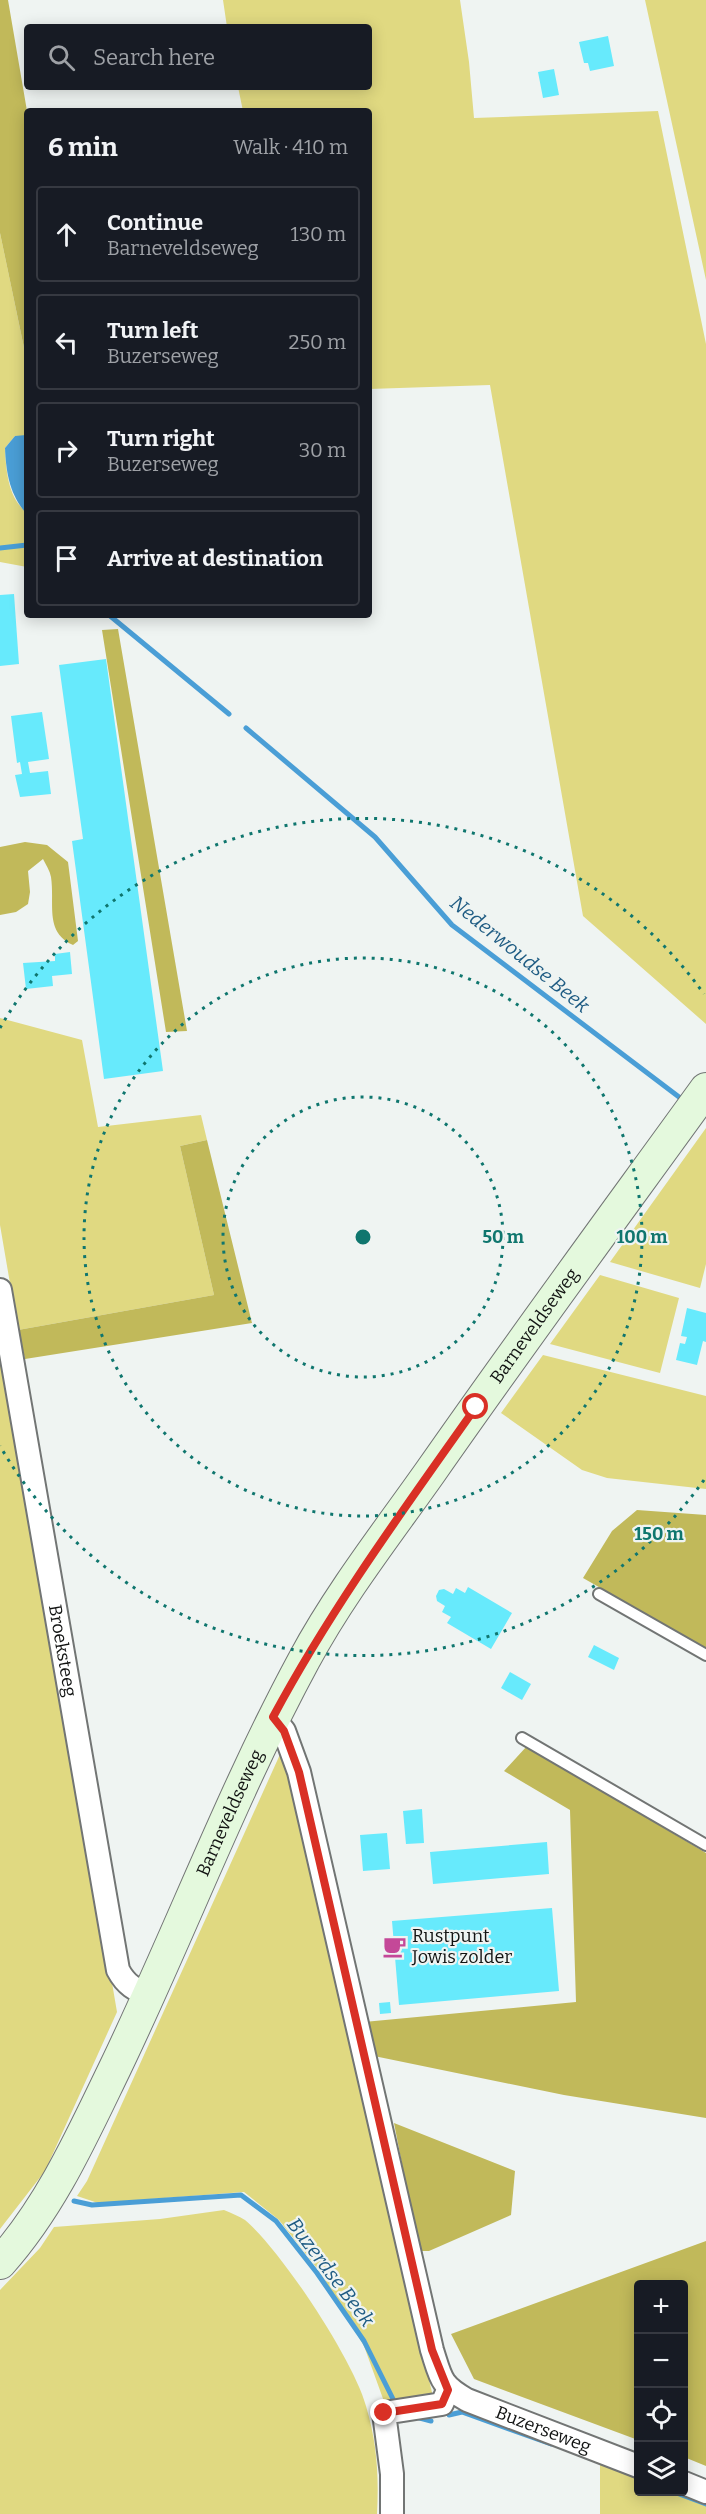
<!DOCTYPE html>
<html lang="en">
<head>
<meta charset="utf-8">
<style>
	:root { --surface:#171b24; --page:#242831; --text:#f1f3f6; --muted:#9ea1a6; --line:#363941 }
	body { margin:0; font-family:Bitter,serif; background:var(--page); color:var(--text) }
	.controls { position:absolute; right:18px; bottom:18px; display:grid; overflow:hidden; border-radius:6px; box-shadow:0 3px 15px #0003 }
	.controls button { width:54px; height:54px; display:grid; place-items:center; padding:0; border:0; border-bottom:2px solid var(--line); background:var(--surface); color:var(--text); font:30px sans-serif }
	.stop { position:absolute; width:18px; height:18px; margin:-14px; border:4px solid #d93025; border-radius:50%; background:#fff }
	.stop.end { background:#d93025; border-color:#fff; box-shadow:0 2px 6px #0008 }
	.list { margin:0; padding:0; list-style:none }
	h2 { display:flex; justify-content:space-between; align-items:center; height:78px; margin:0; padding:0 24px; font-size:26px }
	h2 small { font-size:20px; font-weight:400; color:var(--muted) }
	.list li { display:grid; grid-template-columns:39px 1fr auto; gap:18px; align-items:center; box-sizing:border-box; height:96px; margin:0 12px 12px; padding:0 12px; border:2px solid var(--line); border-radius:6px }
	.list b { display:block; font-size:22px; white-space:nowrap }
	.list p { margin:0; font-size:20px; white-space:nowrap; color:var(--muted) }
	.list em { font-size:20px; font-style:normal; color:var(--muted) }
	.icon { flex:none; width:33px; height:33px; fill:none; stroke:currentColor; stroke-width:2; stroke-linecap:round; stroke-linejoin:round }
	.map { position:relative; flex:none; width:706px; height:2514px; overflow:hidden }
	.search { position:absolute; background:var(--surface); box-shadow:0 3px 15px #0003; left:24px; top:24px; width:348px; height:66px; display:flex; align-items:center; gap:15px; box-sizing:border-box; padding:0 21px; border-radius:6px; color:var(--muted); font-size:22px }
	.panel { position:absolute; background:var(--surface); box-shadow:0 3px 15px #0003; left:24px; top:108px; width:348px; height:510px; border-radius:6px }
	.map>svg:first-child { display:block }
	.green { fill:#e0d981 }
	.forest { fill:#c1b95a }
	.water { fill:#4a9ed6 }
	.lines { fill:none; stroke-linecap:round; stroke-linejoin:round }
	.stream { stroke:#4a9ed6; stroke-width:5 }
	.building { fill:#67eafc }
	.service-casing { stroke:#727574; stroke-width:14 }
	.minor-casing { stroke:#727574; stroke-width:26 }
	.secondary-casing { stroke:#727574; stroke-width:34 }
	.service { stroke:#fff; stroke-width:10 }
	.minor { stroke:#fff; stroke-width:22 }
	.secondary { stroke:#e4f9dd; stroke-width:32 }
	.route { stroke:#d93025; stroke-width:8 }
	.ring { fill:none; stroke:#0f766e; stroke-width:3; stroke-dasharray:3 6 }
	.labels { text-anchor:middle; dominant-baseline:central; stroke-width:4.5; stroke-linejoin:round; paint-order:stroke }
	.street-label { font-size:18px; fill:#111312; stroke:#eff4f2 }
	.poi-label { font-size:18px; fill:#111312; stroke:#eff4f2; text-anchor:start }
	.water-label { font-size:20px; font-style:italic; fill:#1f5c83; stroke:#eff4f2 }
	.centre { fill:#0f766e; stroke:#eff4f2; stroke-width:3 }
	.ring-label { font-size:18px; text-anchor:middle; font-weight:bold; fill:#0f766e; stroke:#eff4f2; stroke-width:4.5; stroke-linejoin:round; paint-order:stroke }
</style>
</head>
<body>
<div class="map">
<svg width="706" height="2514" viewBox="0 0 706 2514">
	<rect width="100%" height="100%" fill="#eff4f2"/>
	<path class="green" d="M223 0H460L469 62 474 118 658 111 706 344V1024L583 916 490 385 369 389V111H243L238 87H369V27H227Z
		M645 0H706V280Z
		M0 233 27 362V436H15L5 448C6 469 8 500 27 512V567L0 562Z
		M0 1018 82 1040 98 1127 201 1115 207 1140 180 1146 214 1295 18 1330 0 1225Z
		M706 1128V1264L700 1288 610 1262Z
		M600 1275 679 1298 660 1373 550 1344Z
		M0 1326 117 2012 45 2171 0 2229Z
		M543 1355 706 1396V1489L607 1478 582 1470 501 1413Z
		M282 1750 434 2401 386 2407 364 2346 320 2272 279 2220 244 2192 98 2203 77 2196 87 2181Z
		M224 2210C231 2213 239 2216 245 2220 281 2250 354 2361 366 2406 377 2443 379 2475 377 2514H0V2290L40 2248 54 2227 160 2219Z
		M600 2461 638 2476V2492H680L706 2502V2514H600Z"/>
	<path class="forest" d="M0 0H8L27 111V362L0 233Z
		M118 629 187 1031 166 1032 102 630Z
		M25 842 47 845 68 862 78 941 73 945C44 932 55 904 51 877 50 871 46 865 43 859L28 871 30 892 28 904 16 912 0 915V847Z
		M207 1140 252 1323 25 1359 18 1330 214 1295 180 1146Z
		M637 1510 706 1515V1648L583 1578 612 1531Z
		M527 1746 706 1853V2118L564 2095 374 2056 364 2022 576 2002 570 1810 504 1771Z
		M394 2123 515 2171 511 2215 429 2251H419Z
		M706 2241V2466L684 2457V2284H638V2440L474 2379 451 2334Z"/>
	<path class="water" d="M26 435 27 512H25C9 493 6 471 5 448L15 436Z"/>
	<g class="lines">
		<path class="stream" d="M0 548 27 545
			M109 615 229 714
			M246 728 375 837 452 925 679 1097
			M74 2201 92 2205 241 2195 276 2221 317 2273 364 2341 393 2399
			M449 2415 462 2412 551 2444
			M416 2417 431 2421
			M674 2492 706 2504"/>
	</g>
	<path class="building" d="M608 36 614 66 590 71 588 63H584L579 42Z
		M554 69 559 95 543 98 538 72Z
		M14 594 19 664 0 666V595Z
		M106 659 163 1071 104 1079 72 841 83 839 59 665Z
		M42 712 49 759 28 762 30 773 48 771 51 794 20 797 15 775 22 774 20 762 17 763 11 716Z
		M70 952 72 974 52 976 53 986 26 989 23 963 55 961V954Z
		M687 1308 706 1313V1342L703 1341 697 1365 676 1360 680 1343 685 1344 687 1337 681 1336Z
		M468 1587 512 1613 491 1649 447 1623 451 1617 442 1612 445 1606 437 1601 436 1596 439 1590 444 1589 453 1594 456 1588 465 1593Z
		M594 1645 619 1658 614 1670 588 1657Z
		M510 1672 531 1684 522 1700 501 1688Z
		M422 1809 424 1843 406 1844 403 1811Z
		M387 1833 390 1869 363 1871 360 1835Z
		M547 1842 549 1874 433 1884 430 1852Z
		M552 1908 559 1991 399 2005 392 1921Z
		M390 2002 391 2013 380 2014 379 2003Z"/>
	<g class="lines">
		<defs>
			<path id="service" d="M599 1594 706 1655
				M522 1738 706 1845"/>
			<g id="minor">
				<path id="s1" d="M0 1290 118 1970C126 1985 135 1990 150 1995"/>
				<path id="s2" d="M273 1717 284 1731 299 1772 432 2350C441 2378 440 2385 467 2400L638 2466"/>
				<path d="M684 2483 706 2492"/>
				<path d="M392 2514V2474L384 2413 442 2404 448 2390"/>
			</g>
			<g id="secondary">
				<path id="s3" d="M0 2263C51 2206 82 2136 115 2068 180 1933 233 1791 304 1660 340 1593 388 1532 431 1471 521 1342 614 1216 706 1089"/>
			</g>
		</defs>
		<use href="#service" class="service-casing"/>
		<use href="#minor" class="minor-casing"/>
		<use href="#secondary" class="secondary-casing"/>
		<use href="#service" class="service"/>
		<use href="#minor" class="minor"/>
		<use href="#secondary" class="secondary"/>
	</g>
	<g class="lines">
		<path class="route" d="M384 2413 442 2404 448 2390 432 2350 299 1772 284 1731 273 1717C332 1607 404 1509 476 1407"/>
	</g>
	<g class="ring">
		<circle cx="363" cy="1237" r="140"/>
		<circle cx="363" cy="1237" r="279"/>
		<path d="M704 1480A419 419 0 0 1 0 1446M0 1028A419 419 0 0 1 704 994"/>
	</g>
	<defs>
		<symbol id="cafe-bare" viewBox="-9 -9 18 18"><path d="M-5.5-4.5H6V0H3Q3 3.5 0 3.5H-2.5Q-5.5 3.5-5.5 0ZM3-3.2v2h1.7v-2ZM-6 4.5H4V6H-6Z" fill="#c44898" stroke="#eff4f2" stroke-width="2.5" paint-order="stroke"/></symbol>
	</defs>
	<g fill-rule="evenodd">
		<use href="#cafe-bare" x="378" y="1930" width="33" height="33"/>
	</g>
	<g class="labels">
		<g class="street-label">
			<text stroke="none"><textPath href="#s3" startOffset="1083">Barneveldseweg</textPath></text>
			<text stroke="none"><textPath href="#s1" startOffset="366">Broeksteeg</textPath></text>
			<text stroke="none"><textPath href="#s3" startOffset="507">Barneveldseweg</textPath></text>
			<text stroke="none"><textPath href="#s2" startOffset="800">Buzerseweg</textPath></text>
		</g>
		<g class="poi-label">
			<text x="412" y="1936">Rustpunt<tspan x="412" dy="21">Jowis zolder</tspan></text>
		</g>
		<g class="water-label">
			<text transform="translate(520 954) rotate(39)">Nederwoudse Beek</text>
			<text transform="translate(331 2272) rotate(53)">Buzerdse Beek</text>
		</g>
	</g>
	<circle cx="363" cy="1237" r="9" class="centre"/>
	<g class="ring-label">
		<text x="503" y="1243">50 m</text>
		<text x="642" y="1243">100 m</text>
		<text x="659" y="1540">150 m</text>
	</g>
</svg>
<div class="controls">
<button>+</button>
<button>−</button>
<button><svg class="icon" aria-label="locate" viewBox="0 0 24 24"><circle cx="12" cy="12" r="6"/><path d="M12 2v4M12 18v4M2 12h4M18 12h4"/></svg></button>
<button><svg class="icon" aria-label="layers" viewBox="0 0 24 24"><path d="M12 4l9 5-9 5-9-5zM3 14l9 5 9-5"/></svg></button>
</div>
<div class="stop" style="left:476px;top:1407px"></div>
<div class="stop end" style="left:384px;top:2413px"></div>
<div class="search"><svg class="icon" aria-label="search" viewBox="0 0 24 24"><circle cx="10" cy="10" r="6"/><path d="M15 15l6 6"/></svg>Search here</div>
<section class="panel">
<h2>6 min<small>Walk · 410 m</small></h2>
<ul class="list">
<li><svg class="icon" aria-label="ahead" viewBox="0 0 24 24"><path d="M12 20V5M6 11l6-6 6 6"/></svg><div><b>Continue</b><p>Barneveldseweg</p></div><em>130 m</em></li>
<li><svg class="icon" aria-label="left" viewBox="0 0 24 24"><path d="M17 20v-9H6M10 6l-5 5 5 5"/></svg><div><b>Turn left</b><p>Buzerseweg</p></div><em>250 m</em></li>
<li><svg class="icon" aria-label="right" viewBox="0 0 24 24"><path d="M7 20v-9h11M14 6l5 5-5 5"/></svg><div><b>Turn right</b><p>Buzerseweg</p></div><em>30 m</em></li>
<li><svg class="icon" aria-label="arrive" viewBox="0 0 24 24"><path d="M6 21V4h12l-3 4 3 4H6"/></svg><div><b>Arrive at destination</b></div></li>
</ul>
</section>
</div>
</body>
</html>
